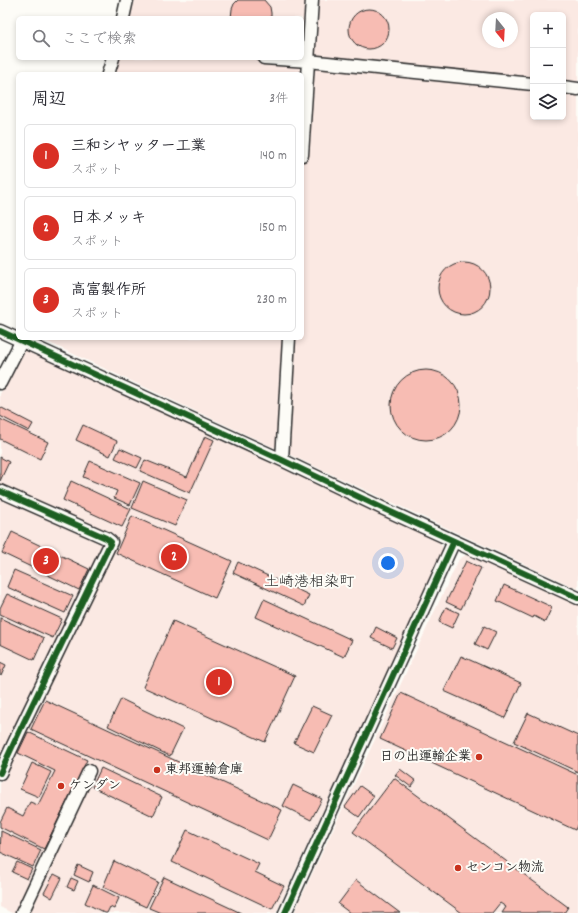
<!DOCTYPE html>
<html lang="ja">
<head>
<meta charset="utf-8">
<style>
	:root { --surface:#fff; --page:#f7f7f7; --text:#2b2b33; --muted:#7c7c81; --line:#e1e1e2; --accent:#d93025 }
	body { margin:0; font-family:Dekko,"Klee One",sans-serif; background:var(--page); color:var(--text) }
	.controls { position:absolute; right:12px; top:12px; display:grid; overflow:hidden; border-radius:6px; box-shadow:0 2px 6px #0003 }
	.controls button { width:36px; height:36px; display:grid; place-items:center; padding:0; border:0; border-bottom:1px solid var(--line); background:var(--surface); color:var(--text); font:20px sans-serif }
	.compass { position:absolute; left:482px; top:12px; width:36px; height:36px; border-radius:50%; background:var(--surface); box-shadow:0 2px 6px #0003; rotate:162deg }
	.you { position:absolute; left:388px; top:563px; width:14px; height:14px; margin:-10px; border:3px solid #fff; border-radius:50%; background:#1a73e8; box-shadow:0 0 0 6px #1a73e833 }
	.badge { display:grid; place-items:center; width:26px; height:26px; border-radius:50%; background:var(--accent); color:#fff; font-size:13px; font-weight:700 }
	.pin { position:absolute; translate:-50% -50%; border:2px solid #fff; box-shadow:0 1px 4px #0006 }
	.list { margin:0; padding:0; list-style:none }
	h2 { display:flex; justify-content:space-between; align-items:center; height:52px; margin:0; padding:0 16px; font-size:17px }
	h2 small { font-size:13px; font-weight:400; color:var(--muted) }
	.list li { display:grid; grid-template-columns:26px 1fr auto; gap:12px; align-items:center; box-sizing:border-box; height:64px; margin:0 8px 8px; padding:0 8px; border:1px solid var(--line); border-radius:6px }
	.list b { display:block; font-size:15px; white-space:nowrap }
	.list p { margin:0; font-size:13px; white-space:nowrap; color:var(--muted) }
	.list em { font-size:13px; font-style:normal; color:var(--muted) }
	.icon { flex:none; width:22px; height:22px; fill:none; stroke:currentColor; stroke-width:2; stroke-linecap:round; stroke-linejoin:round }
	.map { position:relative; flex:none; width:578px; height:913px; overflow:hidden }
	.search { position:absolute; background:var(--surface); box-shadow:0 2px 6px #0003; left:16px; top:16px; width:288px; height:44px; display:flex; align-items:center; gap:10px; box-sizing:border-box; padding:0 14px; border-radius:6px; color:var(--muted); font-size:15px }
	.panel { position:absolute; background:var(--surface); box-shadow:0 2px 6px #0003; left:16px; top:72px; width:288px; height:268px; border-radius:6px }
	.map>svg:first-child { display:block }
	.built { fill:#fbe9e3; fill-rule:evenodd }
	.building { fill:#f7bcb3; stroke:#2b2b2b }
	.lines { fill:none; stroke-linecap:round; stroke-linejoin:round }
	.minor-casing { stroke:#2b2b2b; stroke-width:15 }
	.minor { stroke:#fdfcf7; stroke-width:12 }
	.cycleway-casing { stroke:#fdfcf7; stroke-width:8 }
	.cycleway { stroke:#1b5e20; stroke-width:6 }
	.poi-dot { fill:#c8321e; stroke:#fdfcf7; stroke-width:1.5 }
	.labels { text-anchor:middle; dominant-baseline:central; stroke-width:4; stroke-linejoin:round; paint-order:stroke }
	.poi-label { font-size:13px; font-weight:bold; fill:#2b2b2b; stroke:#fdfcf7; text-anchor:start }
	.quarter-label { font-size:15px; fill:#2b2b2b; stroke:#fdfcf7 }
</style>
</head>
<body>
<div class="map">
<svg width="578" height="913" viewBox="0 0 578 913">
	<rect width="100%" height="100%" fill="#fdfcf7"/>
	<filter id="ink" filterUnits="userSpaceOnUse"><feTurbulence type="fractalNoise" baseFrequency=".025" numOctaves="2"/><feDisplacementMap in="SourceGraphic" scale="8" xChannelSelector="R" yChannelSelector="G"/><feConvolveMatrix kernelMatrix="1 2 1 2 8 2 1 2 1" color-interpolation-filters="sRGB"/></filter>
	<g filter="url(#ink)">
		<path class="built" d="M135 0H578V589L39 338H302V74H115L119 58H302V18H130ZM533 15H563V117H533ZM488 18H512V42H488Z
			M27 350H33L431 537 439 542 442 546 443 551 276 913H12L0 907V784L113 554 114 543 0 488V394L22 353Z
			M0 497 101 542 104 549 0 763Z
			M466 555H472L578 604V913H294L459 559Z"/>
		<path class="building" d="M238 0H264L270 7 271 13V18H231L232 9 234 4Z
			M349 29a20 20 0 1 1 40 0a20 20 0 1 1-40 0Z
			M438 288a26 26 0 1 1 52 0a26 26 0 1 1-52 0Z
			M391 405a35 35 0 1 1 70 0a35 35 0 1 1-70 0Z
			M0 407 33 424 29 431 0 416Z
			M0 419 48 442 40 459 0 439Z
			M83 425 117 441 110 456 76 440Z
			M205 436 214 440 190 493 140 471 145 460 187 477Z
			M120 448 142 458 137 468 115 458Z
			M0 457 9 462 0 481Z
			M90 461 140 483 130 505 114 498 117 491 83 477Z
			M71 481 131 509 122 527 63 500Z
			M143 481 187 500 175 526 132 508Z
			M132 516 232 561 215 598 116 553Z
			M12 532 89 569 79 590 2 553Z
			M466 561 481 568 461 609 446 602Z
			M238 562 309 595 304 606 233 573Z
			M14 570 73 596 65 613 7 587Z
			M504 585 552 607 545 622 534 616 533 618 497 601Z
			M7 594 62 619 53 638 0 614V608Z
			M264 599 352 640 344 657 256 617Z
			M446 607 459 613 452 628 439 622Z
			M0 618 44 638 34 660 0 644Z
			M173 621 295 676 265 742 143 687Z
			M484 626 496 632 487 650 475 644Z
			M376 627 397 638 392 648 371 638Z
			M461 656 521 683 505 718 444 691Z
			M0 662 6 665 1 676 0 675Z
			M401 693 578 775V823L575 830 380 739Z
			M121 699 183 729 170 756 108 726Z
			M45 700 282 810 268 840 31 729Z
			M312 706 332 715 314 752 294 743Z
			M528 713 578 736V772L514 742Z
			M28 732 87 760 44 849 0 827V822L7 808 23 816 30 802 38 805 55 771 18 753Z
			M32 763 51 772 39 797 20 789Z
			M101 768 162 797 153 816 92 787Z
			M400 769 416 781 411 787 395 775Z
			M394 778 568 907 564 913H502L506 907 500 903 492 913H462L353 832Z
			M293 785 322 799 311 820 283 806Z
			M360 786 374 796 359 817 345 807Z
			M187 830 259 864 255 872 284 886 272 909 172 862Z
			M1 831 41 850 33 867 0 852Z
			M114 861 158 882 146 907 103 887Z
			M17 862 32 869 27 879 12 872Z
			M78 865 93 872 89 882 74 875Z
			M54 874 62 878 52 898 44 893Z
			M164 877 241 913H161L149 908Z
			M71 878 78 881 74 890 67 887Z
			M356 880 400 913H350L338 904Z
			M93 885 119 898 114 909 110 907 107 913H105L85 903Z"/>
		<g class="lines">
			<defs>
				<path id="minor" d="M123 18 127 0
					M264 58 308 61 533 84
					M108 74 113 58
					M563 87 578 89
					M302 155 312 0
					M0 331 282 460 382 508 578 598
					M0 383 23 338
					M282 460 289 338
					M0 491 106 538 111 542 21 728 0 773
					M22 913 89 771
					M285 913 454 541"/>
			</defs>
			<use href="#minor" class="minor-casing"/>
			<use href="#minor" class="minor"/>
			<defs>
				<path id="cycleway" d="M0 331 282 460 382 508 578 598
					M0 491 106 538 111 542 21 728 0 773
					M285 913 454 541"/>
			</defs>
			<use href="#cycleway" class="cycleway-casing"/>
			<use href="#cycleway" class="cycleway"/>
		</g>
	</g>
	<g class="poi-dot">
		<circle cx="479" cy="757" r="4"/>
		<circle cx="157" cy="770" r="4"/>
		<circle cx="61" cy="786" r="4"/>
		<circle cx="458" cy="868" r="4"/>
	</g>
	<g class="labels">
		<g class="poi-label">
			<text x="471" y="757" text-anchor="end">日の出運輸企業</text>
			<text x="165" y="770">東邦運輸倉庫</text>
			<text x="69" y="786">ケンダン</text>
			<text x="466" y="868">センコン物流</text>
		</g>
		<g class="quarter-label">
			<text x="309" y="583">土崎港相染町</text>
		</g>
	</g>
</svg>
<div class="controls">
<button>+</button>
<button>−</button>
<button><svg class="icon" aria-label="layers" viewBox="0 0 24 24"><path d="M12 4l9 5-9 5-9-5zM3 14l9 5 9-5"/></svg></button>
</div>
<svg class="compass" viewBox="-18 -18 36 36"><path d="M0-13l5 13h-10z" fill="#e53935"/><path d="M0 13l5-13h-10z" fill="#7c7c81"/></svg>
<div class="you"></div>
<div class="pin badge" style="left:219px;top:682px">1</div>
<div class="pin badge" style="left:174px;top:557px">2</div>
<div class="pin badge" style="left:46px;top:561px">3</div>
<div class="search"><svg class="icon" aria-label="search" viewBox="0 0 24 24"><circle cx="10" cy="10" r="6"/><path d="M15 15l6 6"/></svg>ここで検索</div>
<section class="panel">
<h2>周辺<small>3件</small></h2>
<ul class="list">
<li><span class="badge">1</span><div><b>三和シヤッター工業</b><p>スポット</p></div><em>140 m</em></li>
<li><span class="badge">2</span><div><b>日本メッキ</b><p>スポット</p></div><em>150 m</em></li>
<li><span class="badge">3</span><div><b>高富製作所</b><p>スポット</p></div><em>230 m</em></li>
</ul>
</section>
</div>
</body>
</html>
